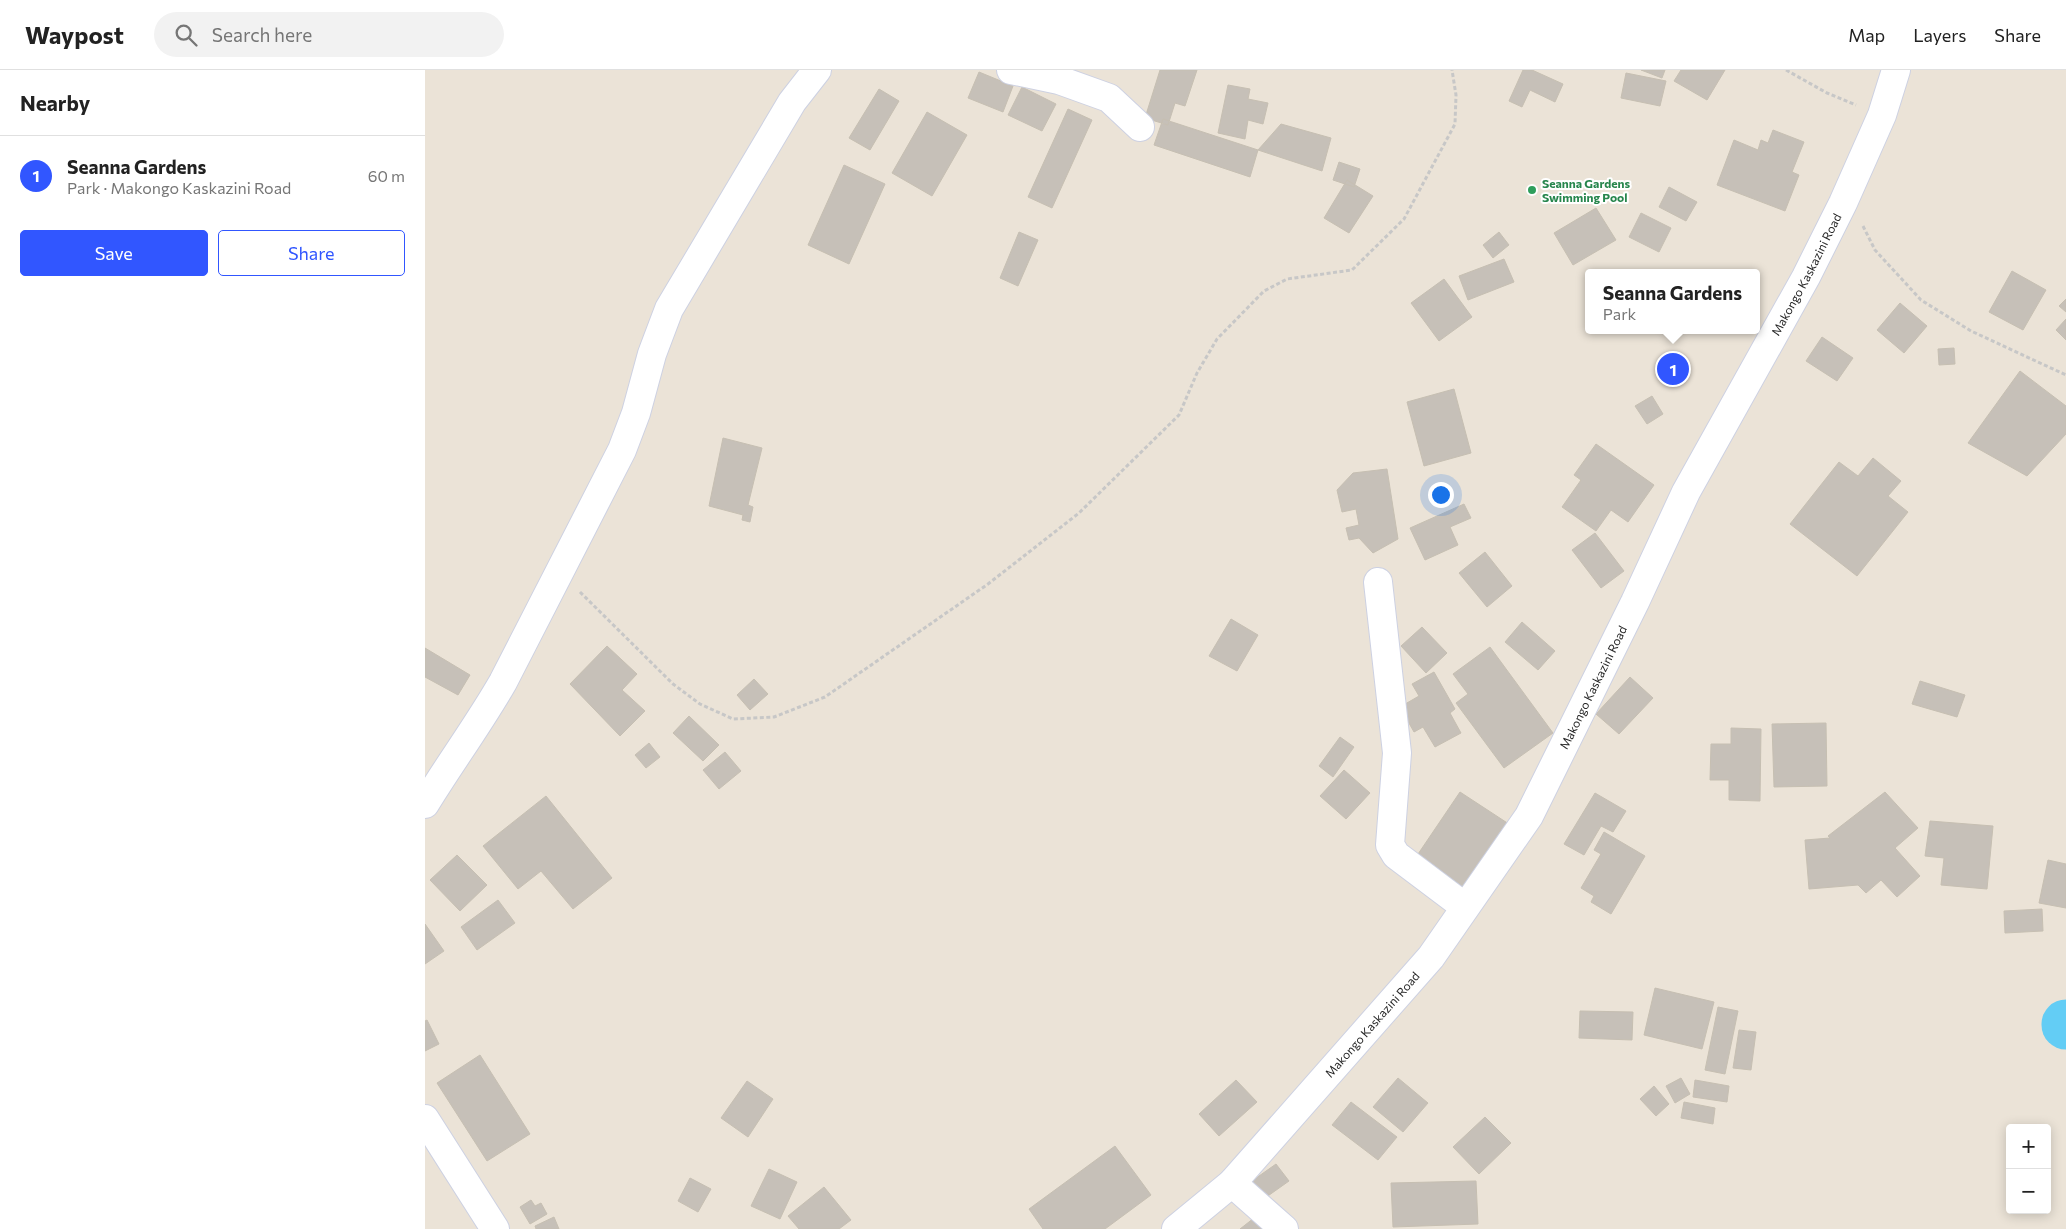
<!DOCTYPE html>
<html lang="en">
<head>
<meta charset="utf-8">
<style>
	:root { --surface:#fff; --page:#f2f2f2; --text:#222; --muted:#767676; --line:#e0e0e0; --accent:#3156ff }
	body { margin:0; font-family:Commissioner,sans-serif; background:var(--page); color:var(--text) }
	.controls { position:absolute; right:15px; bottom:15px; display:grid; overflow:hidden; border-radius:5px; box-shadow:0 2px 12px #0003 }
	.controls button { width:45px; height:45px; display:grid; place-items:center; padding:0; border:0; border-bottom:1px solid var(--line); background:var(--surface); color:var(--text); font:25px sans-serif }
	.you { position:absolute; left:1015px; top:424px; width:18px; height:18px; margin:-12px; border:4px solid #fff; border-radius:50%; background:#1a73e8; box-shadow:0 0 0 8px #1a73e833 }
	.badge { display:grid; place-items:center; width:32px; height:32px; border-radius:50%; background:var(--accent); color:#fff; font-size:16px; font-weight:700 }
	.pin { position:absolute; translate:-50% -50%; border:2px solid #fff; box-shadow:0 1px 5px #0006 }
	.popup { position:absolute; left:1160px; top:199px; width:175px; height:65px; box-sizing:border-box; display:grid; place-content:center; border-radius:5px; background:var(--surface); filter:drop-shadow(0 1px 4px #0005); font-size:16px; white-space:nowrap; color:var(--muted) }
	.popup b { font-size:19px; color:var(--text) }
	.popup::after { content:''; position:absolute; left:50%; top:100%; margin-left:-10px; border:10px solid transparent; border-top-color:var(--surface) }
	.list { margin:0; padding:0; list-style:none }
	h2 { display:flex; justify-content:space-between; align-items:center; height:65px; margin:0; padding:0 20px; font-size:21px }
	h2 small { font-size:16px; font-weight:400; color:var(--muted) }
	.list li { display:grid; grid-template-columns:32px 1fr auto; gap:15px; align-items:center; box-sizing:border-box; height:80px; padding:0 20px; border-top:1px solid var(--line) }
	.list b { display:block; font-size:19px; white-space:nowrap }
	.list p { margin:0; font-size:16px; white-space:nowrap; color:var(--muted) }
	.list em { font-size:16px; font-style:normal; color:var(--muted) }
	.actions { display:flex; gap:10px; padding:15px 20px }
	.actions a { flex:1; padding:11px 0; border:1px solid var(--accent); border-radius:5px; text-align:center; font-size:18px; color:var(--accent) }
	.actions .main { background:var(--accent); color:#fff }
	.icon { flex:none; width:28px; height:28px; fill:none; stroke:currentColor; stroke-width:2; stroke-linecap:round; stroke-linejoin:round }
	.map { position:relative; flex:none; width:1641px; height:1159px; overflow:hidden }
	header { display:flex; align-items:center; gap:30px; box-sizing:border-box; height:70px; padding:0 25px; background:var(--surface); border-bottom:1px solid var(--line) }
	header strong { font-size:24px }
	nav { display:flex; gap:28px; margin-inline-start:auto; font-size:18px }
	.search { width:350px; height:45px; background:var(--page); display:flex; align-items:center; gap:12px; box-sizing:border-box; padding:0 18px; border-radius:28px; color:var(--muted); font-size:19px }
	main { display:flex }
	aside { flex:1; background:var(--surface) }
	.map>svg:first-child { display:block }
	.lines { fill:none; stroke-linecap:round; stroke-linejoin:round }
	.river { stroke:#63cdf5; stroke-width:49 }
	.building { fill:#c6c0b8; stroke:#c6bfb2 }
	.minor-casing { stroke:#cdd1e2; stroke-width:30 }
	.path { stroke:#c7c7c7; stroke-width:3; stroke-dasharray:4 2.5; stroke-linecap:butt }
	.minor { stroke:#fff; stroke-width:28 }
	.leisure-dot { fill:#2e9e5b; stroke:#fff; stroke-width:2 }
	.labels { text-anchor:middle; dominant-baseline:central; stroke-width:4; stroke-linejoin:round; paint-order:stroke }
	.leisure-label { font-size:12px; font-weight:bold; fill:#27864d; stroke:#fff; text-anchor:start }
	.street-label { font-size:12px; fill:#272727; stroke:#fff }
</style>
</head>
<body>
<header>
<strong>Waypost</strong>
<div class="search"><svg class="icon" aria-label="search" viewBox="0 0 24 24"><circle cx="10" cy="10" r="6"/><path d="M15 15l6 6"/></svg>Search here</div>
<nav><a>Map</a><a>Layers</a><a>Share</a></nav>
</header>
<main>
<aside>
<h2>Nearby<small></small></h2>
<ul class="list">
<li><span class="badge">1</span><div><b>Seanna Gardens</b><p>Park · Makongo Kaskazini Road</p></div><em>60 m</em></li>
</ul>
<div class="actions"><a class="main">Save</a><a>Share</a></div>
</aside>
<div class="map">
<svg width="1641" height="1159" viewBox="0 0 1641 1159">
	<rect width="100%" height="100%" fill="#ebe3d7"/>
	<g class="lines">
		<path class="river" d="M1641 954V955"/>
	</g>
	<path class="building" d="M735 0H772L760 36 750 33 743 55 720 48Z
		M1098 0H1107L1138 14 1130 32 1105 20 1097 37 1084 31Z
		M1216 0H1240L1237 8Z
		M1256 0H1300L1282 30 1249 11Z
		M554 2 588 16 578 42 543 28Z
		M1201 3 1241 11 1235 36 1196 28Z
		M803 15 825 19 823 29 843 33 838 54 823 50 820 69 793 63Z
		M597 17 631 34 617 61 583 45Z
		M454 19 474 31 445 80 424 68Z
		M643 39 667 50 627 138 603 127Z
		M502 42 542 65 507 126 467 103Z
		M738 49 833 80 825 107 729 75Z
		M856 54 906 68 897 101 833 80Z
		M1348 60 1379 72 1367 102 1374 105 1360 141 1292 115 1309 70 1333 80 1336 70 1343 73Z
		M914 92 935 99 929 117 908 110Z
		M419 95 460 114 424 194 383 175Z
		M922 110 948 126 924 163 899 148Z
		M1244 117 1272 132 1261 151 1234 137Z
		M1171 138 1191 170 1148 195 1129 163Z
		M1216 143 1246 158 1234 182 1204 167Z
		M594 162 613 170 593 216 575 208Z
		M1074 162 1084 175 1068 188 1058 175Z
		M1079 189 1089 212 1043 230 1034 206Z
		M1587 201 1621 220 1598 260 1564 242Z
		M1019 209 1047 247 1014 271 986 233Z
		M1641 229V242L1634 236Z
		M1475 233 1502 256 1479 283 1452 260Z
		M1641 249V270L1631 260Z
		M1397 267 1428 288 1412 311 1381 291Z
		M1529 278 1530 294 1514 295 1513 279Z
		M1595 301 1641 336V364L1602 406 1543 373Z
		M1029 319 1046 383 999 396 982 332Z
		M1227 326 1238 344 1222 354 1210 336Z
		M298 368 337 378 323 435 328 437 325 452 317 450 318 445 284 436Z
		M1171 374 1229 415 1203 452 1186 440 1171 461 1137 437 1156 410 1149 405Z
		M1448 388 1476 411 1463 426 1483 442 1432 506 1365 454 1414 392 1433 406Z
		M962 399 973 469 948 483 934 468 924 470 921 458 934 455 931 439 917 442 912 420 928 403Z
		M1039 434 1046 448 1025 457 1033 475 1000 490 985 458Z
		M1170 463 1199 501 1176 518 1147 480Z
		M1060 482 1087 516 1062 537 1034 503Z
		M806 549 833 565 812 601 784 586Z
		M1097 552 1130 581 1113 600 1080 572Z
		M997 557 1022 583 1001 603 976 576Z
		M182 576 212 604 197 620 220 641 195 666 145 614Z
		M1065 577 1128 663 1079 698 1031 633 1043 624 1028 604Z
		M0 578 45 605 33 625 0 607Z
		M1009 602 1030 639 1025 643 1036 663 1010 677 998 657 989 662 975 637 994 626 987 614Z
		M1205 607 1228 628 1194 664 1171 644Z
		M329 609 343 624 325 640 312 625Z
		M1495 611 1540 625 1532 647 1487 634Z
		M264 646 294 675 278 691 248 663Z
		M1401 653 1402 716 1349 717 1347 654Z
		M1306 658 1336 659 1335 731 1304 730V710H1285L1286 674H1306Z
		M915 667 929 677 908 707 894 696Z
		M224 673 235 687 221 698 210 685Z
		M300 682 316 701 294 719 278 700Z
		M919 700 945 723 921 749 895 726Z
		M1035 722 1090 758 1045 826 989 790Z
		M1460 722 1493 758 1470 778 1495 806 1472 827 1456 810 1441 823 1433 815 1384 819 1380 770 1405 768 1403 766Z
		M1170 723 1201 741 1188 762 1176 756 1159 785 1139 774Z
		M121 726 187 808 148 839 116 801 93 819 58 776Z
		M1505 751 1568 756 1562 819 1516 815 1519 788 1500 786Z
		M1179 762 1220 786 1186 844 1166 832 1169 826 1156 818 1176 784 1169 780Z
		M32 785 62 815 35 841 5 810Z
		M1623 790 1641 794V838L1614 833Z
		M73 830 90 853 52 880 36 857Z
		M1617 839 1618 861 1580 863 1579 841Z
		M0 854 19 881 0 894Z
		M1230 918 1289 932 1277 979 1219 965Z
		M1293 937 1313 941 1300 1004 1280 1000Z
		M1155 941 1208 942 1207 970 1154 968Z
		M2 950 14 974 0 981V951Z
		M1314 960 1331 962 1326 1000 1308 998Z
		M55 985 105 1064 62 1091 12 1013Z
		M973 1008 1003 1033 978 1062 948 1037Z
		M1256 1008 1265 1024 1250 1033 1241 1016Z
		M811 1010 832 1032 794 1066 774 1044Z
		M1270 1010 1304 1016 1302 1032 1268 1027Z
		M322 1011 348 1029 323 1067 296 1048Z
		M1229 1016 1244 1034 1231 1046 1215 1029Z
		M926 1032 972 1067 953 1090 907 1055Z
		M1259 1032 1290 1038 1288 1054 1256 1048Z
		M1060 1047 1086 1073 1054 1104 1028 1077Z
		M690 1076 726 1125 680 1159H618L604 1139Z
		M851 1094 864 1111 840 1128 827 1111Z
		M344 1099 372 1112 355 1149 326 1136Z
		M265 1108 286 1119 273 1142 253 1131Z
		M1051 1111 1053 1154 968 1157 966 1113Z
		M399 1117 426 1150 414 1159H374L363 1146Z
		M106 1130 110 1136 116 1133 122 1144 105 1154 95 1137Z
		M129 1147 134 1159H111L110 1156Z
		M829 1148 837 1159H815Z"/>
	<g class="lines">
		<defs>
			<g id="minor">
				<path d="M586 0 634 10 684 28 715 57"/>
				<path d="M953 512 972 683 965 775 971 785 1040 837"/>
				<path d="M0 734C25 693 54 654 78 612L197 380 211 343 227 284 244 239 367 32 392 0"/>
				<path d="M0 1049 70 1159"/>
				<path d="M807 1113 859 1159"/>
				<path id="s1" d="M751 1159 807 1113 1006 887 1104 746 1210 532 1261 422 1381 207 1418 133 1457 45 1471 0"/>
			</g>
		</defs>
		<use href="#minor" class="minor-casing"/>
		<path class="path" d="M1361 0 1402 23 1431 35
			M1438 156 1450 180 1496 230 1546 261 1641 305
			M155 522 248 614 275 634 308 649 349 647 400 627 563 514 654 443 754 345 772 303 792 269 839 221 862 209 927 200 979 149 1030 54 1031 25 1027 0"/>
		<use href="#minor" class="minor"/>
	</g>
	<circle class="leisure-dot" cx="1107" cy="120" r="5"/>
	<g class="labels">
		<g class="leisure-label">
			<text x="1117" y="113">Seanna Gardens<tspan x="1117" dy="14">Swimming Pool</tspan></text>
		</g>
		<g class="street-label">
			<text stroke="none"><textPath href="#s1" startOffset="1154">Makongo Kaskazini Road</textPath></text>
			<text stroke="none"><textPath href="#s1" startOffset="689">Makongo Kaskazini Road</textPath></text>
			<text stroke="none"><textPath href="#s1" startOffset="284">Makongo Kaskazini Road</textPath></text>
		</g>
	</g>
</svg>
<div class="controls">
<button>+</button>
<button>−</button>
</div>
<div class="you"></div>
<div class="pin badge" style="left:1248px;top:299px">1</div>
<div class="popup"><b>Seanna Gardens</b>Park</div>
</div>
</main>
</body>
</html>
